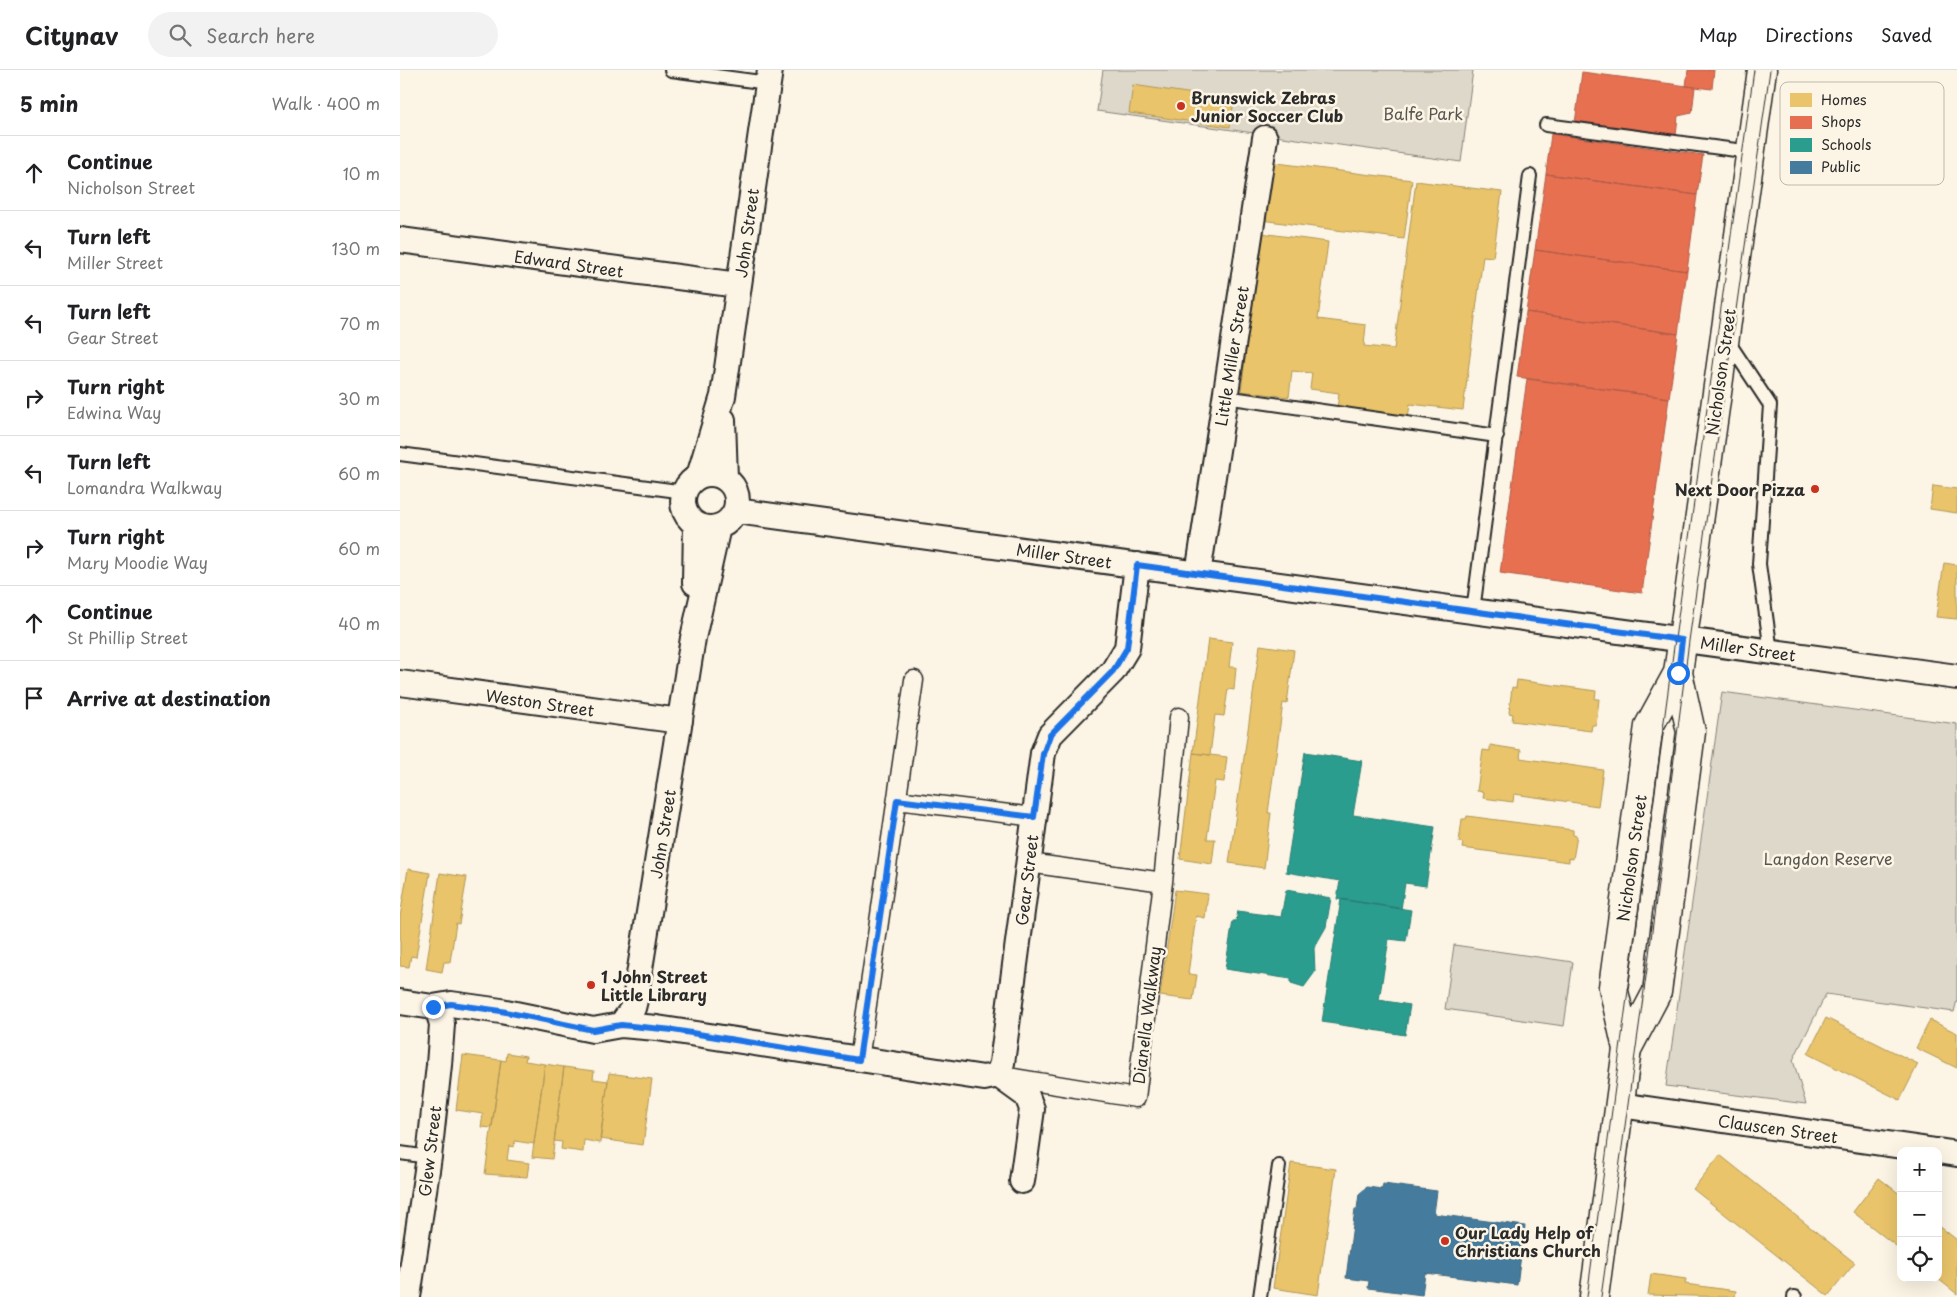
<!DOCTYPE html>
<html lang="en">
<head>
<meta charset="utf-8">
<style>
	:root { --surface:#fff; --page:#f2f2f2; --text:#202124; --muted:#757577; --line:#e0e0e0 }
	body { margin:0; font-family:"Playpen Sans",sans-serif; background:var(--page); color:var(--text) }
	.controls { position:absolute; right:15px; bottom:15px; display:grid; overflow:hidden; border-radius:10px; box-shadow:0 5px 20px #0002 }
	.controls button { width:45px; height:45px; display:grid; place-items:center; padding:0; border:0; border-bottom:1px solid var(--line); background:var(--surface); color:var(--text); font:25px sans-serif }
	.stop { position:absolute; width:15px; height:15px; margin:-11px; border:4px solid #1a73e8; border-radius:50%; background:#fff }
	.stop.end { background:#1a73e8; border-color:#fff; box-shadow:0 1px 5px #0008 }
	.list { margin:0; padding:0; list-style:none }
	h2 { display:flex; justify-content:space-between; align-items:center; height:65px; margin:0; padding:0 20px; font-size:21px }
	h2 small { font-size:16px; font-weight:400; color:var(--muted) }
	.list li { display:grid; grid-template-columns:32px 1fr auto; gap:15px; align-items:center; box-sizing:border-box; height:75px; padding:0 20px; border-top:1px solid var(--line) }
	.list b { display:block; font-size:19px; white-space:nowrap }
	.list p { margin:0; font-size:16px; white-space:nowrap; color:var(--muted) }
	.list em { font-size:16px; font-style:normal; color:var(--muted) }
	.icon { flex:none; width:28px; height:28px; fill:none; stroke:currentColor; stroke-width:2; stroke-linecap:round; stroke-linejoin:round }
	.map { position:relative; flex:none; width:1557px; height:1227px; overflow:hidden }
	header { display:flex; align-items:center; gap:30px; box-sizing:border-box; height:70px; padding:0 25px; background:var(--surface); border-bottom:1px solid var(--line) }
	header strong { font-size:24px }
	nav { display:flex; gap:28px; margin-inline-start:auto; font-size:18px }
	.search { width:350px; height:45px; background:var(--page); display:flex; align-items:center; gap:12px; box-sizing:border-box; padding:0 18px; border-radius:28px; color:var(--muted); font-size:19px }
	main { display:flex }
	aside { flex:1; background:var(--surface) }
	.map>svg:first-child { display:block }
	.green { fill:#ded8ca; stroke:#84827a }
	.homes { fill:#e9c46a; stroke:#b09657 }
	.shops { fill:#e76f51; stroke:#af5b46 }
	.schools { fill:#2a9d8f; stroke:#2a7b71 }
	.public { fill:#457b9d; stroke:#3d637b }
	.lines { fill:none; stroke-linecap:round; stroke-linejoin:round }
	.service-casing { stroke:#2b2b2b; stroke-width:16 }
	.pedestrian-casing { stroke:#2b2b2b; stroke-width:21 }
	.minor-casing { stroke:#2b2b2b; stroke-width:28 }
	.primary-casing { stroke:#2b2b2b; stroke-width:31 }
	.service { stroke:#fcf5e5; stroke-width:12 }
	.pedestrian { stroke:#fcf5e5; stroke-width:18 }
	.minor { stroke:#fcf5e5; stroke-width:24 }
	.primary { stroke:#fcf5e5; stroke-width:28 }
	.tram { stroke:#2b2b2b; stroke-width:1 }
	.route { stroke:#1a73e8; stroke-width:6 }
	.poi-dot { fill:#c8321e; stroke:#fcf5e5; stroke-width:2 }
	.labels { text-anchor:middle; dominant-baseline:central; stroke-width:5; stroke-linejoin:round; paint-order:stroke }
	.poi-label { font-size:16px; font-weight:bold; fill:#2b2b2b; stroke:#fcf5e5; text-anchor:start }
	.park-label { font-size:16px; fill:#585653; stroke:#fcf5e5 }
	.street-label { font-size:16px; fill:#2b2b2b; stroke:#fcf5e5 }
	.key { fill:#fcf5e5; stroke:#bdb8ad; stroke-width:1 }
	.key-label { font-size:14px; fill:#2b2b2b }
</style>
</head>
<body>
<header>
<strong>Citynav</strong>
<div class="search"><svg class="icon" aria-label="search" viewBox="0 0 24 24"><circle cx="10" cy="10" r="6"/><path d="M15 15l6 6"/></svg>Search here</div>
<nav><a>Map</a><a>Directions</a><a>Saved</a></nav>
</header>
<main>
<aside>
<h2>5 min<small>Walk · 400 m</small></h2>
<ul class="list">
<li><svg class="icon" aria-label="ahead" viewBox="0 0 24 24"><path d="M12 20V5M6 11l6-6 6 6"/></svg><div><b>Continue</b><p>Nicholson Street</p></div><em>10 m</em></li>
<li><svg class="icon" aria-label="left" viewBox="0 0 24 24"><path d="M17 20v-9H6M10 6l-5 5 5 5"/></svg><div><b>Turn left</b><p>Miller Street</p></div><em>130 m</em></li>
<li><svg class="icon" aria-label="left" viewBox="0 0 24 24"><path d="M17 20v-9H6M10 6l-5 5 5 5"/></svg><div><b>Turn left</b><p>Gear Street</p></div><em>70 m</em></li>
<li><svg class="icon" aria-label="right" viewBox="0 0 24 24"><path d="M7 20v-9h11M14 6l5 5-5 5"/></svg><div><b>Turn right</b><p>Edwina Way</p></div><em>30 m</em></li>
<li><svg class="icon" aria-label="left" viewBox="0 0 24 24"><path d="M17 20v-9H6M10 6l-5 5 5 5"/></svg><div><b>Turn left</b><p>Lomandra Walkway</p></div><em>60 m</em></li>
<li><svg class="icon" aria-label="right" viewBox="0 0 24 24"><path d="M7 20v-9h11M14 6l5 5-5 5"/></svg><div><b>Turn right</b><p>Mary Moodie Way</p></div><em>60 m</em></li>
<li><svg class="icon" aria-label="ahead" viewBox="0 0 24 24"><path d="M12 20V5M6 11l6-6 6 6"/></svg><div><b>Continue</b><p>St Phillip Street</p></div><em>40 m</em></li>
<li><svg class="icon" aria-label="arrive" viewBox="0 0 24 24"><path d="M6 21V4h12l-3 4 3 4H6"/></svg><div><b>Arrive at destination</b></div></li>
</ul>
</aside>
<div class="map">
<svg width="1557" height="1227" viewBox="0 0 1557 1227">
	<rect width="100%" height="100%" fill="#fcf5e5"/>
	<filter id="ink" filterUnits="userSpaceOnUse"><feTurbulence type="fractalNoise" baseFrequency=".02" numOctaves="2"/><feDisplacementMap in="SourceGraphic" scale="10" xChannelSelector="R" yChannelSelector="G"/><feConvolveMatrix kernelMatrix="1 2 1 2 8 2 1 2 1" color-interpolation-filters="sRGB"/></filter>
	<g filter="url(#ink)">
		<path class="green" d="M703 0H1073L1061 92 697 41Z
			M1322 622 1557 654V930L1554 942 1426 924 1393 990 1406 1034 1266 1016Z
			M1054 875 1173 892 1164 956 1045 939Z"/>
		<path class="homes" d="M733 15 834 30 830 57 729 43Z
			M869 92 1012 110 1004 169 861 150Z
			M1016 111 1102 122 1093 187 1083 186 1063 340 1010 334 1008 349 937 339 939 323 910 319 912 303 892 301 889 327 841 321 861 163 928 172 918 249 966 255 964 276 994 279Z
			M1533 416 1557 419V443L1530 439Z
			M1544 493 1557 495V549L1536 547Z
			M808 569 832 572 829 597H836L834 620 828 619 824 646 815 645 810 685 793 683Z
			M860 575 894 580 887 634 883 633 868 743H871L864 798 829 793Z
			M1117 610 1196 621 1195 629H1199L1196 655H1192L1191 661 1112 651 1113 644 1109 643 1112 617 1116 618Z
			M1090 675 1121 680 1120 688 1203 700 1198 736 1114 724 1113 732 1083 728 1084 722 1077 721 1083 680 1090 681Z
			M793 683 827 687 824 712 815 711 807 769H815L812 794 780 789Z
			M1067 746 1173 760V765L1177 766 1173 789 1169 788V792L1062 778 1063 773 1059 772 1062 749H1066Z
			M8 799 30 803 16 887 11 886 9 897 0 896V847Z
			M40 803 67 807 59 854 56 853 50 892H44L42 902 26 899Z
			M775 820 808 824 805 848 796 846 788 904 797 905 793 930 760 926Z
			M1426 948 1518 994 1500 1030 1408 984Z
			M1530 950 1557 963V998L1516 978Z
			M107 983 126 986 125 991 145 994 134 1074 115 1071 114 1077 109 1076 107 1090 129 1093 127 1107 85 1104 101 990 106 991Z
			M63 985 101 990 92 1058 81 1057 83 1044 56 1040Z
			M145 994 164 997 152 1089 132 1087Z
			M164 997 194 1001 193 1009 208 1011 200 1073 184 1070 183 1082 161 1079 162 1072 154 1071Z
			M209 1003 252 1009 243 1075 200 1069Z
			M1320 1085 1455 1193 1428 1226 1293 1119Z
			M891 1093 936 1099 918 1225 873 1218Z
			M1479 1108 1501 1125V1180L1453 1142Z
			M1538 1155 1557 1170V1224L1537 1208Z
			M1251 1204 1286 1209 1285 1214 1336 1221 1335 1227 1248 1225Z"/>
		<path class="shops" d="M1288 0H1314L1312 19 1286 16Z
			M1182 2 1295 17 1292 43 1278 46 1276 66 1175 53Z
			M1151 64 1303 85 1297 125 1146 104Z
			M1146 104 1297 125 1287 201 1135 180Z
			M1135 180 1287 201 1278 264 1126 242Z
			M1126 242 1278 264 1269 328 1117 307Z
			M1127 309 1269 328 1242 523 1100 503Z"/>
		<path class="schools" d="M905 682 962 691 953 745 1035 757 1026 816 1005 813 1001 839 937 829 940 811 886 802Z
			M886 820 931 828 926 857 914 878 915 902 904 917 891 913V909L825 899 833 851H836L838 841 881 847Z
			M941 829 1011 840 1006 871 989 869 979 930 1010 935 1005 965 922 952Z"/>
		<path class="public" d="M983 1114 1037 1121 1034 1144 1125 1156 1117 1215 1025 1203 1022 1225 968 1218 969 1211 946 1208 955 1139H957L959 1124 967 1117 982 1119Z"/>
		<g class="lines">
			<defs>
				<path id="service" d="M271 0 368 13
					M1146 55 1351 82
					M1327 270 1370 335 1359 494 1371 582
					M825 327 1097 366
					M0 384 285 422
					M1073 541 1130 106
					M0 1083 29 1087
					M860 1227 879 1096
					M1394 1227H1395"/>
				<path id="pedestrian" d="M497 730 634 747
					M629 793 763 812
					M459 990 514 610
					M602 1006 736 1028 763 812 779 647"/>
				<path id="minor" d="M0 170 338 215
					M323 350 325 408
					M283 431a27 27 0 1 1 54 0a27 27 0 1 1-54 0Z
					M299 406 323 326 370 0
					M336 441 1557 607
					M798 504 865 68
					M295 513 296 454
					M0 613 280 651
					M0 932 33 937 51 934 101 941 193 960 221 955 257 958 584 1008 598 1005
					M221 955 233 938 235 930 293 568 318 457
					M598 1005 602 993 643 683 650 665 713 601 727 578 737 495
					M598 1005 627 1026 632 1039 622 1111
					M1220 1035 1536 1081
					M1538 1081 1557 1084
					M8 1227 29 1087 39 995 42 954 39 944 33 937"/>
				<path id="primary" d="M1227 979 1257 922 1291 662 1278 603 1362 0
					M1194 1227 1227 979 1213 917 1249 656 1278 603"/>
			</defs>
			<use href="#service" class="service-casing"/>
			<use href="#pedestrian" class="pedestrian-casing"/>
			<use href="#minor" class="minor-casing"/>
			<use href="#primary" class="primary-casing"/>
			<use href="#service" class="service"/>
			<use href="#pedestrian" class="pedestrian"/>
			<use href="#minor" class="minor"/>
			<use href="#primary" class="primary"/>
			<path class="tram" d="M1187 1227 1275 569 1354 0
				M1201 1227 1249 885 1289 571 1370 0"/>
		</g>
	</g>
	<g class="lines" filter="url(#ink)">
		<path class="route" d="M33 937 51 934 101 941 193 960 221 955 273 960 459 990 497 730 634 747 643 684 650 665 713 601 727 578 737 495 1282 570 1278 603"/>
	</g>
	<g class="poi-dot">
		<circle cx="781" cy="36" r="5"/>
		<circle cx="1415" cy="419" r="5"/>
		<circle cx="191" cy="915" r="5"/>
		<circle cx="1045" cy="1171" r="5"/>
	</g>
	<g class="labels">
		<g class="poi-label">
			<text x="791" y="27">Brunswick Zebras<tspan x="791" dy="18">Junior Soccer Club</tspan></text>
			<text x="1405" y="419" text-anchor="end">Next Door Pizza</text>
			<text x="201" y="906">1 John Street<tspan x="201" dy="18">Little Library</tspan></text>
			<text x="1055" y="1162">Our Lady Help of<tspan x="1055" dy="18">Christians Church</tspan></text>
		</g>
		<g class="park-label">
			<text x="1023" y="43">Balfe Park</text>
			<text x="1428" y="788">Langdon Reserve</text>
		</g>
		<g class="street-label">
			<text transform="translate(346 163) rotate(-82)">John Street</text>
			<text transform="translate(169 193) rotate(8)">Edward Street</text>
			<text transform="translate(831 286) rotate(-81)">Little Miller Street</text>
			<text transform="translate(1320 302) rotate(-82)">Nicholson Street</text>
			<text transform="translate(664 485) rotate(8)">Miller Street</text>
			<text transform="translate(1348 578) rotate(8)">Miller Street</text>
			<text transform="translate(140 632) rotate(8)">Weston Street</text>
			<text transform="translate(262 764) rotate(-81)">John Street</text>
			<text transform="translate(1231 788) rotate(-82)">Nicholson Street</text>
			<text transform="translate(626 810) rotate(-83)">Gear Street</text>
			<text transform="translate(746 945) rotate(-83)">Dianella Walkway</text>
			<text transform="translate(1378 1058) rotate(8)">Clauscen Street</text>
			<text transform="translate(29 1081) rotate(-83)">Glew Street</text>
		</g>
	</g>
	<rect x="1380" y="12" width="164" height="103" rx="8" class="key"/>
	<rect x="1390" y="23" width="22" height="14" fill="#e9c46a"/>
	<rect x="1390" y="46" width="22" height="13" fill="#e76f51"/>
	<rect x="1390" y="68" width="22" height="14" fill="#2a9d8f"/>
	<rect x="1390" y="91" width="22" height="13" fill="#457b9d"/>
	<g class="key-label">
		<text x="1421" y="35">Homes</text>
		<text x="1421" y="57">Shops</text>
		<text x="1421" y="80">Schools</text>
		<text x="1421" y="102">Public</text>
	</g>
</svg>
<div class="controls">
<button>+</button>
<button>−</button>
<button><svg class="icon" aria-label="locate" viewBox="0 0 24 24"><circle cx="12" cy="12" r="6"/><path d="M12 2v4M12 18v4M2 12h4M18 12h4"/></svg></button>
</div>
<div class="stop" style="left:1278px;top:603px"></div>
<div class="stop end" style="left:33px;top:937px"></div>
</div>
</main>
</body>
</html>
